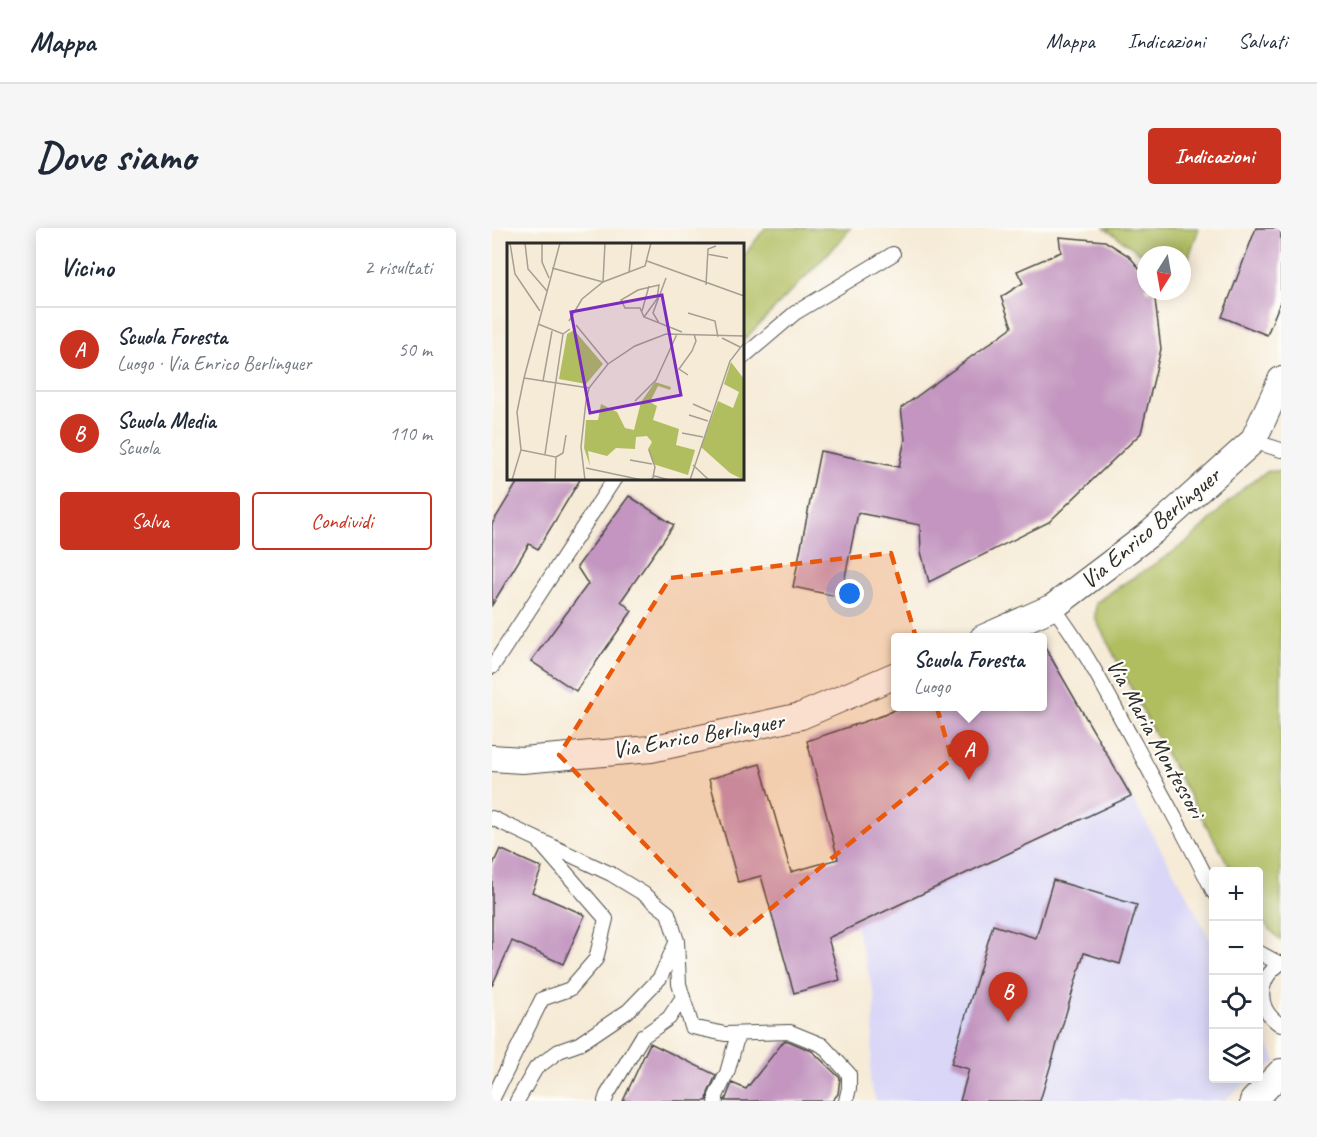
<!DOCTYPE html>
<html lang="it">
<head>
<meta charset="utf-8">
<style>
	:root { --surface:#fff; --page:#f6f6f7; --text:#1f2937; --muted:#747a83; --line:#e0e1e3; --accent:#c8321e }
	body { margin:0; font-family:Caveat,sans-serif; background:var(--page); color:var(--text) }
	.controls { position:absolute; right:18px; bottom:18px; display:grid; overflow:hidden; border-radius:6px; box-shadow:0 3px 15px #0003 }
	.controls button { width:54px; height:54px; display:grid; place-items:center; padding:0; border:0; border-bottom:2px solid var(--line); background:var(--surface); color:var(--text); font:30px sans-serif }
	.compass { position:absolute; left:645px; top:18px; width:54px; height:54px; border-radius:50%; background:var(--surface); box-shadow:0 3px 15px #0003; rotate:191deg }
	.you { position:absolute; left:358px; top:366px; width:21px; height:21px; margin:-15px; border:4px solid #fff; border-radius:50%; background:#1a73e8; box-shadow:0 0 0 9px #1a73e833 }
	.badge { display:grid; place-items:center; width:39px; height:39px; border-radius:50%; background:var(--accent); color:#fff; font-size:20px; font-weight:700 }
	.pin { position:absolute; translate:-50% -50px; filter:drop-shadow(0 2px 3px #0008) }
	.pin::after { content:''; position:absolute; top:32px; width:21px; height:18px; background:inherit; clip-path:polygon(0 0,100% 0,50% 100%) }
	.popup { position:absolute; left:399px; top:405px; width:156px; height:78px; box-sizing:border-box; display:grid; place-content:center; border-radius:6px; background:var(--surface); filter:drop-shadow(0 2px 4px #0005); font-size:20px; white-space:nowrap; color:var(--muted) }
	.popup b { font-size:22px; color:var(--text) }
	.popup::after { content:''; position:absolute; left:50%; top:100%; margin-left:-12px; border:12px solid transparent; border-top-color:var(--surface) }
	.list { margin:0; padding:0; list-style:none }
	h2 { display:flex; justify-content:space-between; align-items:center; height:78px; margin:0; padding:0 24px; font-size:26px }
	h2 small { font-size:20px; font-weight:400; color:var(--muted) }
	.list li { display:grid; grid-template-columns:39px 1fr auto; gap:18px; align-items:center; box-sizing:border-box; height:84px; padding:0 24px; border-top:2px solid var(--line) }
	.list b { display:block; font-size:22px; white-space:nowrap }
	.list p { margin:0; font-size:20px; white-space:nowrap; color:var(--muted) }
	.list em { font-size:20px; font-style:normal; color:var(--muted) }
	.actions { display:flex; gap:12px; padding:18px 24px }
	.actions a { flex:1; padding:14px 0; border:2px solid var(--accent); border-radius:6px; text-align:center; font-size:21px; color:var(--accent) }
	.actions .main { background:var(--accent); color:#fff }
	.icon { flex:none; width:33px; height:33px; fill:none; stroke:currentColor; stroke-width:2; stroke-linecap:round; stroke-linejoin:round }
	.map { position:relative; flex:none; width:789px; height:873px; overflow:hidden; border-radius:6px }
	header { display:flex; align-items:center; gap:36px; box-sizing:border-box; height:84px; padding:0 30px; background:var(--surface); border-bottom:2px solid var(--line) }
	header strong { font-size:28px }
	nav { display:flex; gap:33px; margin-inline-start:auto; font-size:21px }
	.intro { display:flex; align-items:center; justify-content:space-between; box-sizing:border-box; height:144px; padding:0 36px }
	h1 { margin:0; font-size:42px }
	.button { padding:15px 27px; border-radius:6px; background:var(--accent); color:#fff; font-size:21px; font-weight:700 }
	main { display:flex; gap:36px; padding:0 36px }
	aside { flex:1; background:var(--surface); border-radius:6px; box-shadow:0 3px 15px #0003 }
	.map>svg:first-child { display:block }
	.built { fill:#d9d6f7 }
	.green { fill:#b1be60; stroke:#6e7446; stroke-width:1.5 }
	.building { fill:#c395c0 }
	.lines { fill:none; stroke-linecap:round; stroke-linejoin:round }
	.service-casing { stroke:#494845; stroke-width:16 }
	.minor-casing { stroke:#494845; stroke-width:28 }
	.service { stroke:#fff; stroke-width:14 }
	.minor { stroke:#fff; stroke-width:26 }
	.marked { fill:#e8590c; fill-opacity:0.2; stroke:#e8590c; stroke-width:4.5; stroke-dasharray:12 8; stroke-linejoin:round }
	.labels { text-anchor:middle; dominant-baseline:central; stroke-width:4.5; stroke-linejoin:round; paint-order:stroke }
	.street-label { font-size:24px; fill:#2b2b2b; stroke:#fdfcf7 }
	.inset-road { fill:none; stroke:#a59e92; stroke-width:1.5 }
	.view { fill:#7b2cbf; fill-opacity:0.15; stroke:#7b2cbf; stroke-width:3 }
	.inset-edge { fill:none; stroke:#2b2b2b; stroke-width:3 }
</style>
</head>
<body>
<header>
<strong>Mappa</strong>
<nav><a>Mappa</a><a>Indicazioni</a><a>Salvati</a></nav>
</header>
<div class="intro"><h1>Dove siamo</h1><a class="button">Indicazioni</a></div>
<main>
<aside>
<h2>Vicino<small>2 risultati</small></h2>
<ul class="list">
<li><span class="badge">A</span><div><b>Scuola Foresta</b><p>Luogo · Via Enrico Berlinguer</p></div><em>50 m</em></li>
<li><span class="badge">B</span><div><b>Scuola Media</b><p>Scuola</p></div><em>110 m</em></li>
</ul>
<div class="actions"><a class="main">Salva</a><a>Condividi</a></div>
</aside>
<div class="map">
<svg width="789" height="873" viewBox="0 0 789 873">
	<rect width="100%" height="100%" fill="#fdfcf7"/>
	<filter id="ink" filterUnits="userSpaceOnUse"><feTurbulence type="fractalNoise" baseFrequency=".0167" numOctaves="2"/><feDisplacementMap in="SourceGraphic" scale="12" xChannelSelector="R" yChannelSelector="G"/><feConvolveMatrix kernelMatrix="1 2 1 2 8 2 1 2 1" color-interpolation-filters="sRGB"/></filter>
	<filter id="wash" filterUnits="userSpaceOnUse"><feTurbulence type="fractalNoise" baseFrequency=".008" numOctaves="4" result="noise"/><feDisplacementMap in="SourceGraphic" scale="24" xChannelSelector="R" yChannelSelector="G"/><feGaussianBlur stdDeviation="1.35" result="paint"/><feColorMatrix in="noise" values="0 0 0 0 0 0 0 0 0 0 0 0 0 0 0 0 0 1.4 0 .05"/><feComposite in="paint" operator="in"/></filter>
	<g filter="url(#wash)">
		<rect width="100%" height="100%" fill="#f6ebd7"/>
		<path class="built" d="M551 424 561 432 695 667 721 717 722 850 759 851 731 873H384L378 855 383 770 314 512 392 487 411 479 550 478Z
			M766 800 774 811 784 834 767 846Z"/>
		<path class="green" d="M273 0H358L352 9 251 113V29Z
			M613 0H707L690 48V27H654V29Z
			M777 243H789V713L767 690 766 644 740 643 660 501 603 390 604 375C632 353 665 337 693 315 720 294 747 257 777 243Z"/>
		<g id="blocks">
			<path class="building" d="M764 0H789V72L775 107 730 89Z
				M567 9 613 13 637 28 654 48V63H662L669 121 649 205 557 294 437 354 429 324 428 297 366 285 349 369 301 359 328 223 407 239 413 211 409 180 520 99 509 69 531 55 525 43 569 24Z
				M28 250H89L46 321 37 316 0 377V296Z
				M137 268 182 297 129 373 140 383 84 463 39 433 96 356 85 339Z
				M550 414 639 568 336 710 348 752 302 765 269 648 246 654 217 551 268 536 299 644 346 631 315 513 392 487 411 478H550Z
				M8 621 50 640 40 664 93 687 71 736 20 713 0 758V639Z
				M561 652 645 677 628 736 592 725 548 873H468L477 841 459 836 501 697 544 710Z
				M292 813H296L320 823 348 850 346 866 340 873H233L240 855 254 861Z
				M158 815 224 847 216 865 215 873H131Z"/>
		</g>
	</g>
	<g filter="url(#ink)">
		<use href="#blocks" fill-opacity="0" stroke="#494845" stroke-width="1.5"/>
		<g class="lines">
			<defs>
				<path id="service" d="M250 130 303 85 401 26
					M761 213 789 222
					M561 379C594 422 618 471 644 518 670 567 698 615 722 665
					M0 439 123 250
					M0 590 119 646 152 666 176 685 185 713 187 756 200 799 233 806 298 804 330 817 357 846V860L354 873
					M766 724 788 736
					M789 735C765 751 763 781 789 797
					M0 872 50 771 78 761 104 731 114 691 49 616
					M25 873 44 840 67 823 87 816 136 783 168 750 184 715
					M113 873 115 867 150 809 177 790 191 769
					M224 873V868L235 845 246 806"/>
				<path id="minor" d="M491 410 561 379 660 304 761 213 789 152
					M0 530 30 532 159 521 309 488 404 447
					M761 873 789 844"/>
			</defs>
			<use href="#service" class="service-casing"/>
			<use href="#minor" class="minor-casing"/>
			<use href="#service" class="service"/>
			<use href="#minor" class="minor"/>
		</g>
	</g>
	<path class="marked" d="M399 325 460 531 243 710 67 527 178 350Z"/>
	<g class="labels">
		<g class="street-label">
			<text transform="translate(658 300) rotate(-40)">Via Enrico Berlinguer</text>
			<text transform="translate(206 507) rotate(-10)">Via Enrico Berlinguer</text>
			<text transform="translate(664 510) rotate(61)">Via Maria Montessori</text>
		</g>
	</g>
	<g transform="translate(15 15)">
		<rect width="237" height="237" fill="#f6ebd7"/>
		<path d="M67 87 96 121 79 141 52 136 60 91ZM224 119 237 136V237L223 230 194 204 211 158 226 165 232 149 217 141ZM148 139 164 144 163 147 151 143 143 159 150 163 146 177 172 186 169 202 188 207 181 232 146 221 141 206 145 199 140 193 129 194 128 206 109 205 100 213 81 208 83 223 77 205 79 177H91L94 161 110 169 118 185 127 187 134 159Z" fill="#b1be60"/>
		<path class="inset-road" d="M3 0 8 31 33 68M18 0 21 26 40 48M35 0V19L42 35M200 11 221 15M140 18 237 53M45 25 96 39 98 0M122 30 125 0M199 42 201 6 209 3M135 68 142 43M181 70 208 78 211 94M137 74 133 65H118L114 57 131 47 152 42 150 56 137 74 175 89M62 78 75 56 96 39 138 23 144 0M152 80 146 70 159 35M31 81 56 91 63 86M69 82 101 121M215 95 233 104M181 132 172 126 185 108 189 98 187 91M17 135 82 145M36 138 45 88M128 158 149 137 170 91M186 161 204 169M182 172 201 178M175 190 196 194M14 207 49 214 48 237M142 207 148 224 146 234M38 211 56 91M49 214 56 210 59 192M123 217 145 221M186 222 202 237M79 225 135 237M5 237 14 207 10 169 17 135 53 0M78 237 74 204 79 158 82 145 101 121 128 103 159 91 237 93M143 237 148 233 162 237M183 237 223 118 237 100"/>
		<path class="view" d="M155 52 174 152 83 170 64 69Z"/>
		<rect width="237" height="237" class="inset-edge"/>
	</g>
</svg>
<div class="controls">
<button>+</button>
<button>−</button>
<button><svg class="icon" aria-label="locate" viewBox="0 0 24 24"><circle cx="12" cy="12" r="6"/><path d="M12 2v4M12 18v4M2 12h4M18 12h4"/></svg></button>
<button><svg class="icon" aria-label="layers" viewBox="0 0 24 24"><path d="M12 4l9 5-9 5-9-5zM3 14l9 5 9-5"/></svg></button>
</div>
<svg class="compass" viewBox="-18 -18 36 36"><path d="M0-13l5 13h-10z" fill="#e53935"/><path d="M0 13l5-13h-10z" fill="#747a83"/></svg>
<div class="you"></div>
<div class="pin badge" style="left:477px;top:552px">A</div>
<div class="popup"><b>Scuola Foresta</b>Luogo</div>
<div class="pin badge" style="left:516px;top:794px">B</div>
</div>
</main>
</body>
</html>
